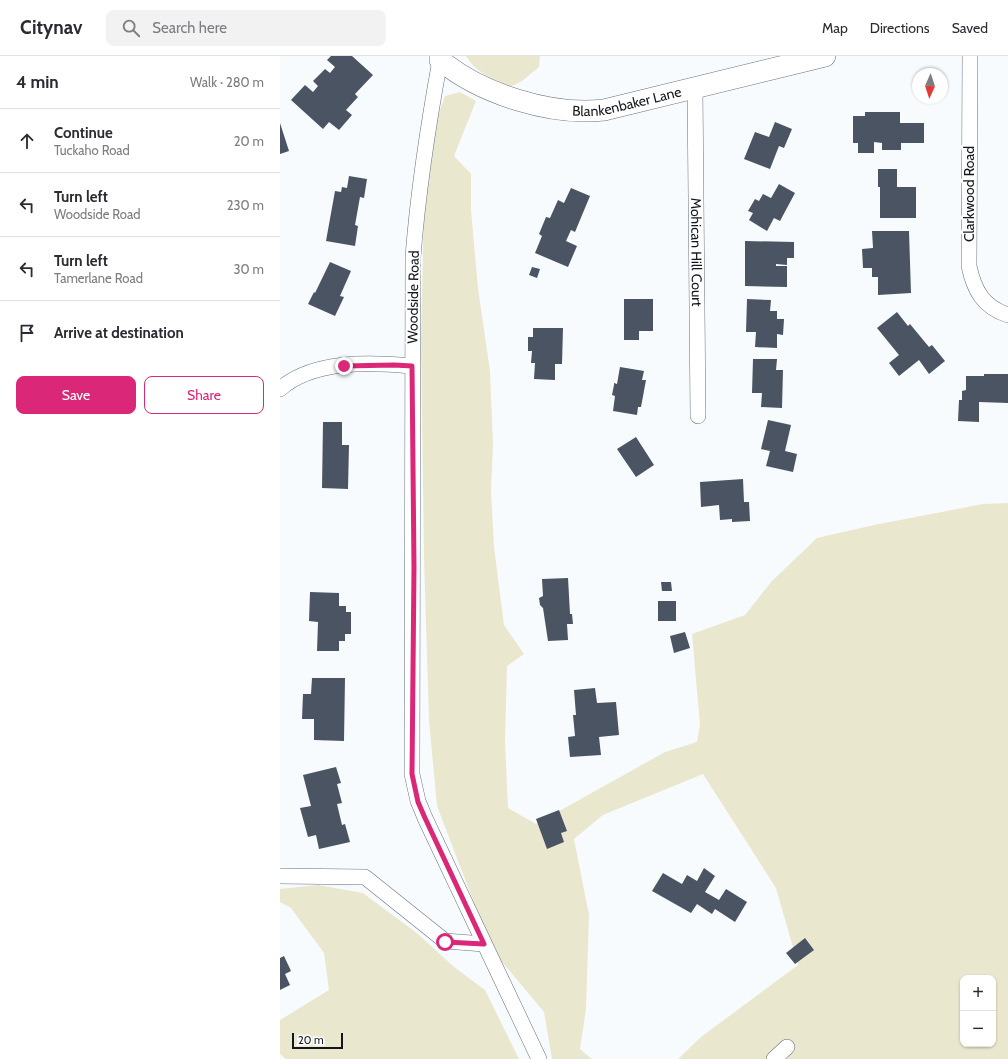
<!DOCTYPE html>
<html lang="en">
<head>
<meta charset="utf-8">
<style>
	:root { --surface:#fff; --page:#f2f2f3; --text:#2b2b33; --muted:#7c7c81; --line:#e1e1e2; --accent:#db2777 }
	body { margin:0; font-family:Cabin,sans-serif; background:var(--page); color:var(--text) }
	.controls { position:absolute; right:12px; bottom:12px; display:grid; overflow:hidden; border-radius:8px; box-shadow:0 1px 3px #0004 }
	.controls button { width:36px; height:36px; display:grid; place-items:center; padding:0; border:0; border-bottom:1px solid var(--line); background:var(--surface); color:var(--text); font:20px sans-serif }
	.compass { position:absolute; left:632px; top:12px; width:36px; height:36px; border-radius:50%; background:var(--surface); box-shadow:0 1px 3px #0004; rotate:183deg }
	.scale { position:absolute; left:12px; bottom:10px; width:51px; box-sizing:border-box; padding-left:4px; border:2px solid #13171d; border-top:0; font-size:11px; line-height:14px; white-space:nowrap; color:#13171d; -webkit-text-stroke:3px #fff; paint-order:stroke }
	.stop { position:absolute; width:12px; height:12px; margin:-9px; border:3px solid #db2777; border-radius:50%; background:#fff }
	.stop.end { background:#db2777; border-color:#fff; box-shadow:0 1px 4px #0008 }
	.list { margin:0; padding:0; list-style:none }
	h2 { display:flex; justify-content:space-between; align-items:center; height:52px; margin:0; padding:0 16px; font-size:17px }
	h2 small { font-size:13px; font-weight:400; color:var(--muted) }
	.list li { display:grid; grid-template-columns:26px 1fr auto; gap:12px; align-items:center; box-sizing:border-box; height:64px; padding:0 16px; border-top:1px solid var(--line) }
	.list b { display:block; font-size:15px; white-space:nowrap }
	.list p { margin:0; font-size:13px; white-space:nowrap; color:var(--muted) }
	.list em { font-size:13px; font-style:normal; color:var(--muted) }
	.actions { display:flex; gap:8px; padding:12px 16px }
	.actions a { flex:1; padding:9px 0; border:1px solid var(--accent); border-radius:8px; text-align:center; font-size:14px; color:var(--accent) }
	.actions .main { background:var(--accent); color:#fff }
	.icon { flex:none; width:22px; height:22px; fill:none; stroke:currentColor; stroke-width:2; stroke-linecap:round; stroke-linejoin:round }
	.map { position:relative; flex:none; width:728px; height:1003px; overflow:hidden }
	header { display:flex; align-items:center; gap:24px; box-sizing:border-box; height:56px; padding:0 20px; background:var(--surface); border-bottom:1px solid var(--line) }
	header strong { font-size:19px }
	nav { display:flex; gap:22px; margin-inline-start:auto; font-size:14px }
	.search { width:280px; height:36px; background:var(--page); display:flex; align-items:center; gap:10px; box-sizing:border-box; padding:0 14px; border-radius:8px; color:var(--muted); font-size:15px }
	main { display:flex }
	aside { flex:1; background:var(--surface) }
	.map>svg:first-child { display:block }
	.green { fill:#eae7cf; fill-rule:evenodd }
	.building { fill:#4a5462 }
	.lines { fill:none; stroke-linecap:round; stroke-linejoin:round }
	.street-casing { stroke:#687181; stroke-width:16 }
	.secondary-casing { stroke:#687181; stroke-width:22 }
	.street { stroke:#fff; stroke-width:15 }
	.secondary { stroke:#fff; stroke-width:21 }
	.route { stroke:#db2777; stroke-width:5 }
	.labels { text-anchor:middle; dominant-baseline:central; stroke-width:4; stroke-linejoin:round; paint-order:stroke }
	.street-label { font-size:14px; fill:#13171d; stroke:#fff }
</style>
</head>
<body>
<header>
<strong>Citynav</strong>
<div class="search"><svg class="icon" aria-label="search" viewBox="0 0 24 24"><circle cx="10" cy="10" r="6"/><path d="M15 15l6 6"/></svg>Search here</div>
<nav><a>Map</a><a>Directions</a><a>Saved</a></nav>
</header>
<main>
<aside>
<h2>4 min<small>Walk · 280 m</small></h2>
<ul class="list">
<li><svg class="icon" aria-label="ahead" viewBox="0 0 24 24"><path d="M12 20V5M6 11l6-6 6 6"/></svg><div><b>Continue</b><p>Tuckaho Road</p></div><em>20 m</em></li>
<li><svg class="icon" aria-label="left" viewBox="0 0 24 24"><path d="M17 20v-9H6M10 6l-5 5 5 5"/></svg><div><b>Turn left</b><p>Woodside Road</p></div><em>230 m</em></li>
<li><svg class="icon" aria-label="left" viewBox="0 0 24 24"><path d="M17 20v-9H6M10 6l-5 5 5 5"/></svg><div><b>Turn left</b><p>Tamerlane Road</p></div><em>30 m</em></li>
<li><svg class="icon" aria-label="arrive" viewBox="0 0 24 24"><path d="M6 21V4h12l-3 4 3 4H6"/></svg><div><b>Arrive at destination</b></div></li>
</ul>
<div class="actions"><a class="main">Save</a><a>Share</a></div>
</aside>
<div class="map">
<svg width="728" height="1003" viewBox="0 0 728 1003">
	<rect width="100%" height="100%" fill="#f8fbfe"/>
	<path class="green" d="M186 0H260L259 11 242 25 230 31C213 23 196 17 186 0Z
		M180 36 196 45 174 100 191 118V154L198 232 210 315 213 389 211 434 214 491 224 569 244 598 227 610 225 685 228 752 256 768 385 696 417 686 420 669 412 578 465 559 492 525 537 482 594 469 703 448 728 447V1003H398L421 981 518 909 496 832 423 718 323 759 294 783 309 859 306 953 300 993 312 1003H272L264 956 212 894 157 750 149 665 144 501 141 285 144 146 158 59 165 40ZM683 922H713V988H683Z
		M38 829 83 837 138 878 174 911 205 934 239 1003H6L0 998V964L49 934 44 897 11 852 0 846V833Z"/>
	<path class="building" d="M51 0H72L93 19 75 38 78 41 66 54 72 59 59 74 49 66 43 73 11 44 25 29 33 36 38 30 33 25 45 13 50 17 55 11 47 4Z
		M585 56H620V67H644V87H621V94H602V87L594 86V97H578V87H573V60H585Z
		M495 66 512 73 504 92 499 90 490 113 464 103 475 76 489 81Z
		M0 67 9 95 0 98Z
		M598 113H617V131H636V162H600V131H598Z
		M69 120 87 123 84 142 80 141 75 169 78 170 75 190 46 185 55 135 61 136 62 131 67 132Z
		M499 128 515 137 500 165 494 162 487 175 469 164 473 157 468 155 475 143 479 145 483 138 491 142Z
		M291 132 310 140 295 176 291 174 286 185 297 190 288 211 255 197 262 180 259 178 266 161 270 162 278 144 284 147Z
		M592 175H629L631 237 598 239V221H592V212H583L582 193 593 192Z
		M465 185 514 186V202H507V209L496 208V210H507V231L465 230Z
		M50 206 71 215 60 240 64 241 55 260 28 248 34 236 35 237Z
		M252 211 260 213 257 222 249 219Z
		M344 243H373V275H359V284H344Z
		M467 243 491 244 490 255H497V263H504L503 279 497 278V292L475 291 476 276H466Z
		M617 256 628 270 630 268 649 291 652 289 665 305 649 318 639 304 619 320 609 307 619 299 597 272Z
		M253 272H283L282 308H275V324L254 323 255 307H251L252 295H248V281H253Z
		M473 303H497L496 314H503L502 352 481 351 482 337H472Z
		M340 311 364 315 362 324H366L361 351H358L357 359 333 355 335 340 332 339 334 329V327L337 328Z
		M704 318H728V347L699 346V366L678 365 679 344H682V335L686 334V320H704Z
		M488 364 511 369 505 395 517 398 513 416 486 410 490 395 481 393Z
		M43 366H62V389H69L68 433 42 432Z
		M356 381 374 409 356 421 337 393Z
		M463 423 464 446H469L470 465 452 466V463L440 464 439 449 421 451 420 426Z
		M288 522 290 558H292L293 568H287L288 584 268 585 263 552 260 549 259 542 263 540 262 523Z
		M381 526H391L392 535H382Z
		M30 536 59 537V550H66V556H71V578H65V585H59V595H37L38 566 29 565Z
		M378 545H396V565H378Z
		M405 576 410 592 394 597 390 580Z
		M32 622H65L64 685 34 684V663H22L23 638H31Z
		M315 632 317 647 336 646 339 679 319 681 321 699 290 701 288 681 295 680 293 659H296L294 634Z
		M56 711 61 727 57 728 62 747 57 748 62 769 65 768 70 786 39 793 36 779 28 781 20 752 31 750 23 719Z
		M279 754 287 775 281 777 284 786 267 793 256 763Z
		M424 812 435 820 425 836 439 844 446 833 467 846 455 866 435 853 432 858 417 848 411 857 372 835 383 817 402 828 407 819 417 825Z
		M525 882 534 894 515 908 506 897Z
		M4 900 11 915 5 918 10 929 0 934V902Z"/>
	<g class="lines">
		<defs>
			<g id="street">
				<path d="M690 0 689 210C694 234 703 251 728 259"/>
				<path d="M160 4C148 70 138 135 133 201L132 718 138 745 145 762 259 1003"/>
				<path id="s1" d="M415 33 418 360"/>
				<path d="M0 333C33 304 90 306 131 310"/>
				<path d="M0 820 85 821 165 885 204 888"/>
				<path d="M494 1003 507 991"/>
			</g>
			<g id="secondary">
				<path id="s2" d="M160 0V4C201 38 271 60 324 54L545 0"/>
			</g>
		</defs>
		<use href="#street" class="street-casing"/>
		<use href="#secondary" class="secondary-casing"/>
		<use href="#street" class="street"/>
		<use href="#secondary" class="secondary"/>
	</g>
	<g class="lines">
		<path class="route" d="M64 310 114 309 132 310 134 511 132 718 138 746 145 762 204 888 165 886"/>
	</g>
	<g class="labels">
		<g class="street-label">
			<text stroke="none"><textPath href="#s2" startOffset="203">Blankenbaker Lane</textPath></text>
			<text transform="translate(689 138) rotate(-90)">Clarkwood Road</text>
			<text stroke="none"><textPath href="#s1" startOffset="163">Mohican Hill Court</textPath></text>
			<text transform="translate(133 241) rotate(-89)">Woodside Road</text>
		</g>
	</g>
</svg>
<div class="controls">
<button>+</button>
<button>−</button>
</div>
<svg class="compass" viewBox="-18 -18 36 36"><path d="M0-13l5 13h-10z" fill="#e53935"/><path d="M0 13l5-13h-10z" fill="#7c7c81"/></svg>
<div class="scale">20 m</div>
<div class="stop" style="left:165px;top:886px"></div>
<div class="stop end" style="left:64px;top:310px"></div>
</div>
</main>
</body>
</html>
